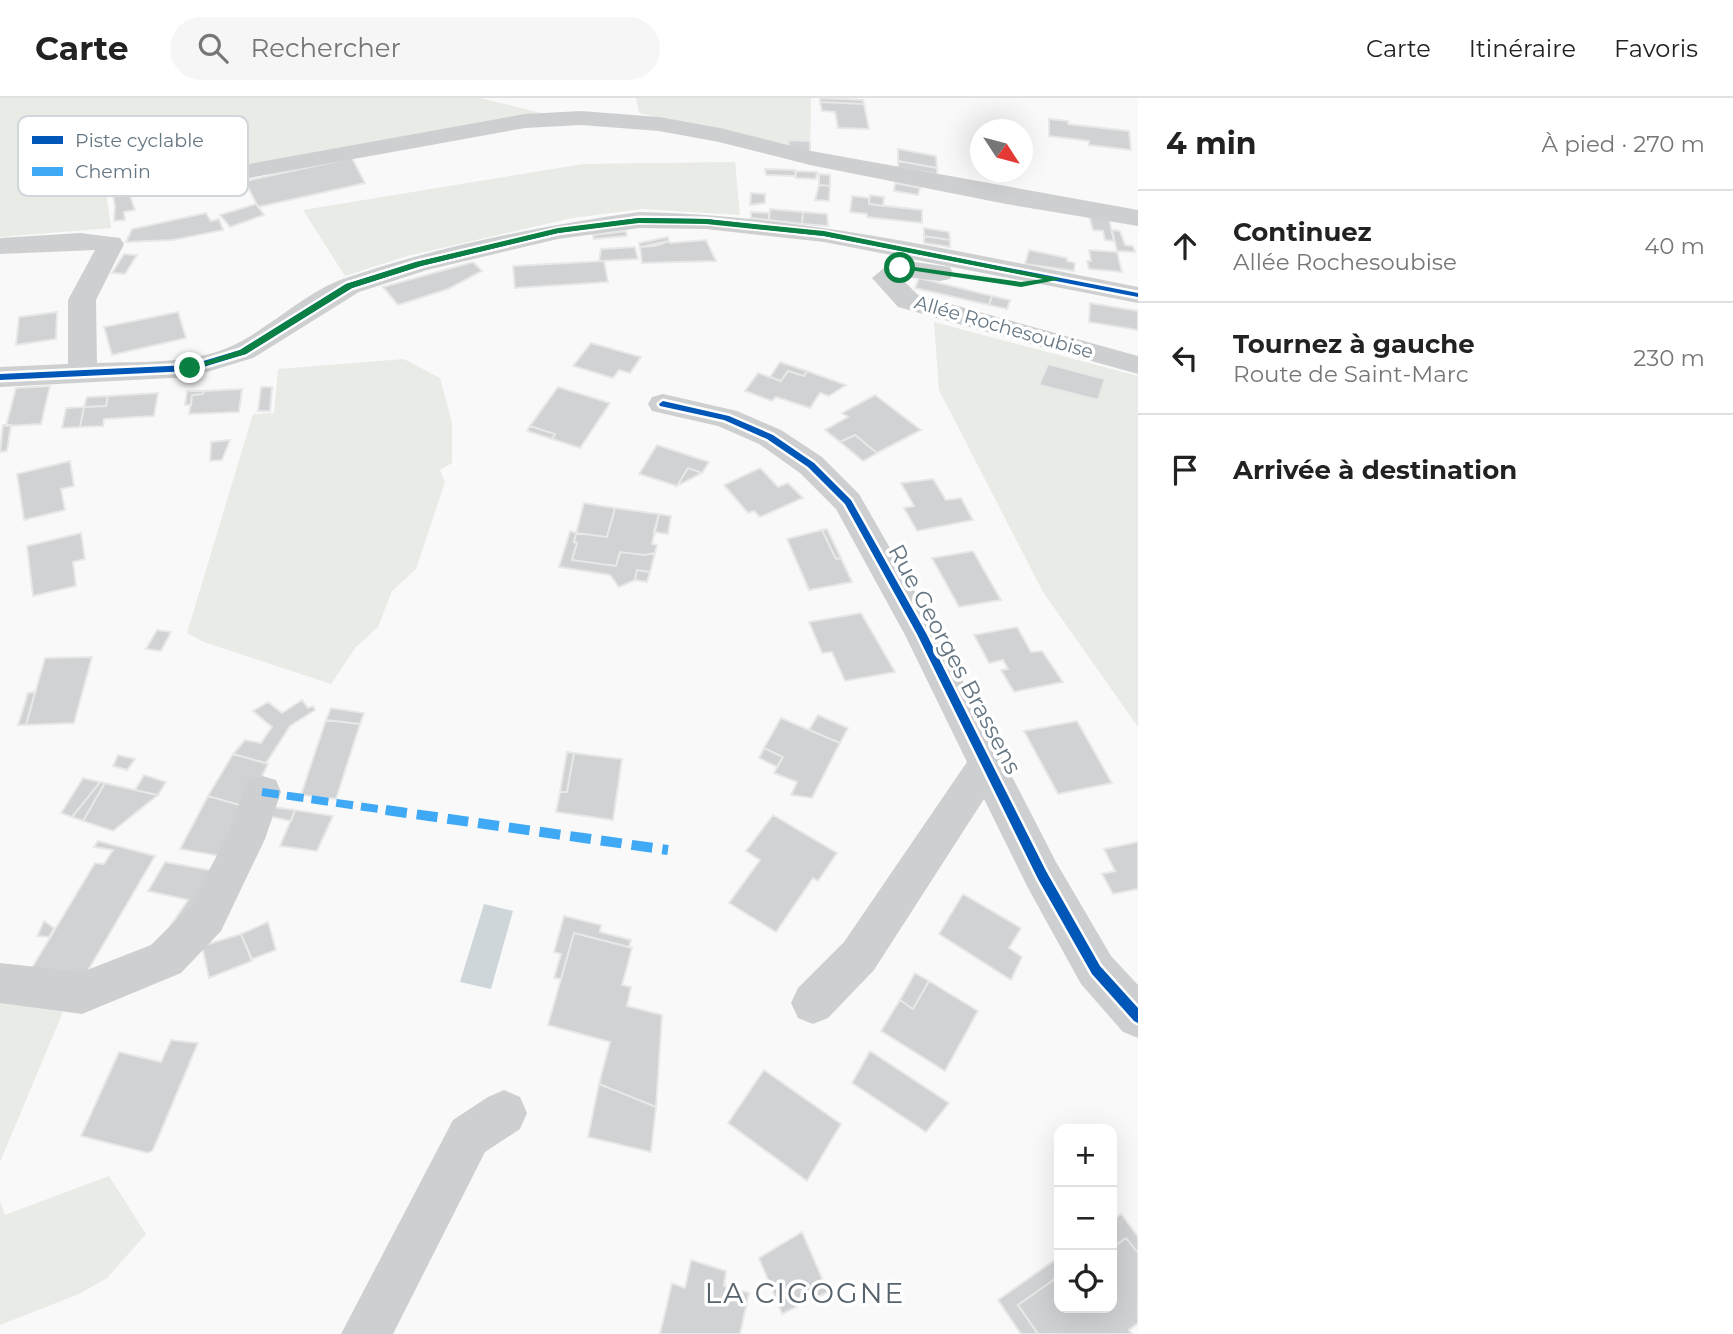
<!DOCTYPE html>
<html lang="fr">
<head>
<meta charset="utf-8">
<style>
	:root { --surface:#fff; --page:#f6f6f6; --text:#222; --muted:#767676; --line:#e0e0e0 }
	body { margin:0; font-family:Montserrat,sans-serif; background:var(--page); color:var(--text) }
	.controls { position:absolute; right:21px; bottom:21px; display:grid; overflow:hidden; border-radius:14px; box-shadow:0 7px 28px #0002 }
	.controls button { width:63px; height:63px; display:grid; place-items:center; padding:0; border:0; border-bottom:2px solid var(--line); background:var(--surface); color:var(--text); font:35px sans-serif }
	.compass { position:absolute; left:970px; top:21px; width:63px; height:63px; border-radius:50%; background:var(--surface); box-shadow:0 7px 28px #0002; rotate:126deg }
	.stop { position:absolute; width:21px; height:21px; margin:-16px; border:5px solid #0b8043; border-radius:50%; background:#fff }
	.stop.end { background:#0b8043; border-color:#fff; box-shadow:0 2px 7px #0008 }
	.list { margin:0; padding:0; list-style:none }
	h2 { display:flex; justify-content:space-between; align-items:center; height:91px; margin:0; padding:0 28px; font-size:30px }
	h2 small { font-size:23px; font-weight:400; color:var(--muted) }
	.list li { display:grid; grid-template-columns:46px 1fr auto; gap:21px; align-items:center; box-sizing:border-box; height:112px; padding:0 28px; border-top:2px solid var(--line) }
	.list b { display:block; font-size:26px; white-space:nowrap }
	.list p { margin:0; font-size:23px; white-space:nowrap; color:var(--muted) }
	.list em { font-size:23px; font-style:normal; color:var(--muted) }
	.icon { flex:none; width:38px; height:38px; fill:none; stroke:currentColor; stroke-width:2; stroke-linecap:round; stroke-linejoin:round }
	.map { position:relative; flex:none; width:1138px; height:1236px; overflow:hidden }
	header { display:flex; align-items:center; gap:42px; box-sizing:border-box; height:98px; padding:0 35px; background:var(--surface); border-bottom:2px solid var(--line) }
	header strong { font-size:33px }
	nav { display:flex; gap:38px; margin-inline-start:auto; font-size:24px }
	.search { width:490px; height:63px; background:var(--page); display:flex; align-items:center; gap:18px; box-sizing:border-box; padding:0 24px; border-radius:38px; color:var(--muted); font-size:26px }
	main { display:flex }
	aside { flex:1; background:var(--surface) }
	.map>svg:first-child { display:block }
	.green { fill:#e8ebe6 }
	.water { fill:#ced6d9 }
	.building { fill:#d0d2d3; stroke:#e8e8e8; stroke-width:2 }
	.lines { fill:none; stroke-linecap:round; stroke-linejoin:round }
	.minor { fill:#cecfd0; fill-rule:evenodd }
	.quiet-far1 { stroke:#3fa9f5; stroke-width:8; stroke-dasharray:17 8; stroke-linecap:butt }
	.quiet { stroke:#3fa9f5; stroke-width:10; stroke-dasharray:21 10; stroke-linecap:butt }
	.cycleway-casing { stroke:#fff; stroke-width:5 }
	.cycleway { fill:#0057b8; fill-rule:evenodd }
	.route { fill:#0b8043 }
	.labels { text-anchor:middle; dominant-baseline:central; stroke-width:7; stroke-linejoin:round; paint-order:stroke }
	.far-street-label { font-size:19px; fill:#657683; stroke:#fff }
	.street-label { font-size:23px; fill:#657683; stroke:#fff }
	.near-neighbourhood-label { font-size:28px; letter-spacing:2px; fill:#57646e; stroke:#fff }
	.key { fill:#fff; stroke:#d1d6da; stroke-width:2 }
	.key-label { font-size:19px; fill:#657683 }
</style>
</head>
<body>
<header>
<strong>Carte</strong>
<div class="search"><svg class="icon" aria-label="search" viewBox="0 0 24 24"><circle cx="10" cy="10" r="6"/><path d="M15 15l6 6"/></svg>Rechercher</div>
<nav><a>Carte</a><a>Itinéraire</a><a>Favoris</a></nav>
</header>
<main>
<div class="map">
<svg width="1138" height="1236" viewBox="0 0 1138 1236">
	<rect width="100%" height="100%" fill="#f9f9f9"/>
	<path class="green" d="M0 0H481L541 15 240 69 230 60 105 85 111 130 0 139Z
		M636 0H811L810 56 639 15Z
		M735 64 740 117 642 111 572 120 407 158 345 178 303 112 583 66Z
		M934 224 1138 278V629L1043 494 939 292Z
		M404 261 440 280 452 325V365L440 372 445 384 416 471 392 493 378 529 356 549 331 586 204 544 187 535 253 316 274 315 278 271Z
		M0 903 63 914 0 1064Z
		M109 1078 146 1136 107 1180 79 1196 0 1227V1103L5 1117Z"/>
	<path class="water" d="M484 806 513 813 491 891 460 884Z"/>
	<path class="building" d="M820 0 863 2 864 6 820 4Z
		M820 4 864 6 869 31 838 30 835 14 822 13Z
		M1049 21 1068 23V26L1129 33 1131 52 1089 47V43L1049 38Z
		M788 42 810 43V56L789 51Z
		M898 51 936 58 937 70 898 63Z
		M352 60 365 85 258 109 245 83Z
		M898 63 937 70V76L898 70Z
		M765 71 795 72 796 78 766 77Z
		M795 73 817 74 816 81 796 80Z
		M116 75 127 89 135 112 124 114 125 122 114 123 115 109 111 85 106 78Z
		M819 76 830 77V88L819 87Z
		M895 85 920 90 918 97 894 93Z
		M819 87 830 88 829 103 815 102Z
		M751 95 765 96V105L750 107Z
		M870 97 884 99 883 108 869 106Z
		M852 98 869 100V106L922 112V125L867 119V116L850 114Z
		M256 106 264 117 230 129 220 117Z
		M770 111 803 114 802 126 769 122Z
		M751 114 769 115V122L751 120Z
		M803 114 827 116 828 128 802 126Z
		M206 115 211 123 219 121 223 132 173 142 126 144 132 131Z
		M1089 118 1109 121 1114 143 1105 142 1103 133 1093 132Z
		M924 130 949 134 950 142 924 138Z
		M1112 132 1120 133 1125 147 1133 148 1135 154 1117 153Z
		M626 133 627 138 594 141 593 137Z
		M924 138 950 142V149L924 145Z
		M668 139 669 143 655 148 640 149 639 145Z
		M706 142 716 163 642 165 640 149 669 143 670 145Z
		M635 149 638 161 599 163 601 151Z
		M1029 152 1067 160V163L1075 165 1074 173 1025 166Z
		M1089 152 1117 154 1122 174 1089 171 1087 163H1091Z
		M124 156 137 157 125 176 112 175Z
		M604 163 608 184 515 190 513 168Z
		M473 164 482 173 448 191 398 207 383 189Z
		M919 180 992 198 989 207 915 190Z
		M992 198 1010 202 1007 211 989 207Z
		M1090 205 1138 213V232L1089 224Z
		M57 214 56 241 16 247 19 219Z
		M178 214 186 240 112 257 104 229Z
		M591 245 641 259 630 275 619 272 613 280 573 268Z
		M780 264 807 273 804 278 788 273 781 283 770 279Z
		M1048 266 1105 281 1098 302 1039 287Z
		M788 273 804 278 807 273 846 287 829 298 820 295 810 310 776 299 772 303 745 293 758 275 781 283Z
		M50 288 41 326 6 328 16 290Z
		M261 289H272L270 313H258Z
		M558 289 610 305 580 350 552 341 555 336 530 328Z
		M242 291 239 314 189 316 192 297 203 296 204 293Z
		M187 293H204L203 296 192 297 191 307H185Z
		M158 295 154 318 104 321 103 328 80 329 84 309 106 308 108 298Z
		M875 297 921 332 877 355 855 337 840 344 825 332 848 319 842 315Z
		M108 298 106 308 84 309 87 299Z
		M84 309 80 329 62 330 66 310Z
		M3 327H11L7 353 0 354Z
		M530 328 555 336 552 341 527 333Z
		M855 337 877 355 863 363 840 344Z
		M230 342 222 362 210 363 211 344Z
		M657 347 709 364 702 375 688 370 677 388 639 376Z
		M70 363 74 388 61 391 65 412 24 422 17 376Z
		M688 370 702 375 677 388Z
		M760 370 778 389 788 385 803 400 760 419 754 413 748 415 724 387Z
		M933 381 946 402 961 400 973 422 917 433 904 410 914 408 901 385Z
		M584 405 615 410 607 439 576 435Z
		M615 410 659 416 652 446 657 447 655 455 645 457 620 454 616 468 572 462 577 445 574 444 576 435 607 439Z
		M659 416 671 418 668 436 654 434Z
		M827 431 841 460 836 461 822 432Z
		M822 432 836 461 841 460 852 484 809 492 787 441Z
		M570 433 576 435 574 444 577 445 572 462 616 468 620 454 645 457 655 455 650 474 637 472 635 482 619 489 610 477 559 469Z
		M81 435 85 461 73 464 76 488 33 498 27 448Z
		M973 453 1001 502 959 509 932 460Z
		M637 472 650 474 647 484 635 482Z
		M861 515 895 574 845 583 832 554 822 555 809 524Z
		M1017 529 1031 554 1042 553 1063 584 1014 594 1001 572 1008 571 1003 562 989 565 974 537Z
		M157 532 171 534 161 553 146 551Z
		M92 559 74 625 26 627 45 560Z
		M35 594 26 627H18L28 595Z
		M302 602 308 610 313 608 315 612 290 628 266 665 233 656 245 642 261 645 272 629 253 613 268 604 282 615Z
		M331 610 364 615 360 626 326 622Z
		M818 617 848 630 840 645 809 632Z
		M781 620 840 645 812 700 791 697 797 684 774 675 783 659 764 650Z
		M326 622 360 626 336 701 301 697Z
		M1077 623 1112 685 1058 696 1024 633Z
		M764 650 783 659 777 669 759 660Z
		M567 654 574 655 567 694H560Z
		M574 655 622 661 613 722 556 714 560 694H567Z
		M233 656 268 666 247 709 208 698Z
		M118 657 135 661 127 672 113 668Z
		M144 677 166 684 158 697 135 692Z
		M83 680 100 684 72 719 61 715Z
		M100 684 105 685 83 723 72 719Z
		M105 685 135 692 158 697 113 733 83 723Z
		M208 698 247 709 225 759 180 751Z
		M266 708 295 712 291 723 263 717Z
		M295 712 333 718 317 753 280 748Z
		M773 717 837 755 818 783 813 780 776 834 729 805 760 762 746 753Z
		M98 743 155 758 83 881 30 873 95 765 104 766 113 752 94 749Z
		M1138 744V791L1113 796 1102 776 1115 773 1104 751Z
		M165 764 215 773 181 830 171 827 188 802 148 793Z
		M963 796 1021 830 1009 850 1022 859 1011 882 939 836Z
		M564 818 601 827 600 834 631 842 629 849 574 835 561 881 554 880 561 856 554 854Z
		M44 823 54 830 49 839 37 838Z
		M268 824 276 852 252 861 241 836Z
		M574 835 632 850 622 887 631 889 627 908 662 917 656 1009 599 986 610 944 548 927Z
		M241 836 252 863 209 880 202 848Z
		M915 875 929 883 913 911 900 902Z
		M929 883 978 913 945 973 881 933 900 902 913 911Z
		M171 942 198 945 153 1052 148 1055 81 1038 119 954 161 964Z
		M870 953 949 1005 926 1034 852 985Z
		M764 972 841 1026 807 1083 728 1025Z
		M599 986 656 1009 651 1054 588 1039Z
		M1121 1116 1138 1139V1155L1126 1140 1112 1150V1123Z
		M802 1134 828 1194 782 1216 759 1160Z
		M1126 1140 1138 1155V1225L1129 1232 1132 1236H1038L1018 1207 1059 1178V1210H1112V1150Z
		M1059 1159V1178L1018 1207 1038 1236H1021L998 1202Z
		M691 1162 726 1173 724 1188 749 1195 740 1236H660L672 1185 685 1190Z"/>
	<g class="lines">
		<path class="minor" d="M581 13 659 19 720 30 811 53 1138 112V128L1006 106 810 67 719 44 659 33 581 27 525 30 249 80 240 78 237 73 240 68 249 66 525 16Z
			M639 114C808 117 973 157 1138 189V205L824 144 706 131 639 130 558 141 427 172 359 194 253 260 190 279 0 289V269L68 266V202L95 152 0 156V140L80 135 120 140 124 146 96 202 97 265C142 263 192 267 234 247 269 230 308 193 343 181 439 148 539 128 639 114Z
			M900 162 950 169 953 175 950 181 940 183 905 179 902 181 918 197 1138 258V276L898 209 872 180 891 164Z
			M663 296 737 313 781 332 822 359 859 396 933 525 1056 764 1111 858 1138 887V940L1123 934 1081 886 1028 790 984 701 874 872 828 920 813 926 798 920 791 905 798 890 844 844 967 664 905 537 836 411 800 375 759 346 718 328 652 313 648 306 652 299Z
			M262 678 276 682 281 694 265 741 221 833 181 875 82 916 0 905V865L82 874 151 847 191 807 227 738 248 682Z
			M504 992 520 999 527 1015 520 1031 485 1054 393 1236H341L453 1022 488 999Z"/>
		<path class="quiet-far1" d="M262 694 399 714"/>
		<path class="quiet" d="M386 712 668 752"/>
		<defs>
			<path id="cycleway" d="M639 120 706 121 824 134 1138 195V199L824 138 706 125 639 124 558 135 421 168 352 190 246 256 190 273 0 282V276L190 267 240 252 346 186 416 164 558 131Z
				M663 303 729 318 773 337 814 365 851 402 926 535 1046 773 1100 868 1138 910V925L1134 923 1092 876 1038 781 917 536 845 406 808 369 767 341 724 322 660 308 659 306Z"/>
		</defs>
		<use href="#cycleway" class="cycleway-casing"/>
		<use href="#cycleway" class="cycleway"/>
	</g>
	<path class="route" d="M639 120 706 121 824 133 1062 181 1021 189 896 170 900 167 1021 184 1043 181 824 138 706 126 639 125 558 135 421 168 352 190 246 256 190 272 186 270 240 252 346 186 416 164 558 130Z"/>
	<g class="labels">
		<g class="far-street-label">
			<text transform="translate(1004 229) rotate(16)">Allée Rochesoubise</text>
		</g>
		<g class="street-label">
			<text transform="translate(955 561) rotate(62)">Rue Georges Brassens</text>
		</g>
		<g class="near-neighbourhood-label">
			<text x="805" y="1195">LA CIGOGNE</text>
		</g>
	</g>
	<rect x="18" y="18" width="230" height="80" rx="10" class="key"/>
	<rect x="32" y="38" width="31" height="8" fill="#0057b8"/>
	<rect x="32" y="69" width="31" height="9" fill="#3fa9f5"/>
	<g class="key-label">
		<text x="75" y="49">Piste cyclable</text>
		<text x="75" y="80">Chemin</text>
	</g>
</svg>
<div class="controls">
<button>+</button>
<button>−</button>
<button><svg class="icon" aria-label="locate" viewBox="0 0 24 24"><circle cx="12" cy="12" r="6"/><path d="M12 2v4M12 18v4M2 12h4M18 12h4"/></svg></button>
</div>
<svg class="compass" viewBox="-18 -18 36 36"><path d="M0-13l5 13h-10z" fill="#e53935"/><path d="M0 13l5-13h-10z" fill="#767676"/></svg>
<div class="stop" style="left:900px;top:170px"></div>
<div class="stop end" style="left:190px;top:270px"></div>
</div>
<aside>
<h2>4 min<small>À pied · 270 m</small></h2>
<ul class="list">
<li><svg class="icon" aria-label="ahead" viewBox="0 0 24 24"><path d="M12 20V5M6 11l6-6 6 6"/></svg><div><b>Continuez</b><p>Allée Rochesoubise</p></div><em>40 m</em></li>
<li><svg class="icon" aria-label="left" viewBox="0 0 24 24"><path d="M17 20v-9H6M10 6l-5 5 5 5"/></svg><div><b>Tournez à gauche</b><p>Route de Saint-Marc</p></div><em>230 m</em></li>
<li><svg class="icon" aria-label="arrive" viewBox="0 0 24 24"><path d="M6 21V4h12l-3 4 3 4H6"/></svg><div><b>Arrivée à destination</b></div></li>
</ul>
</aside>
</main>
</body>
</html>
